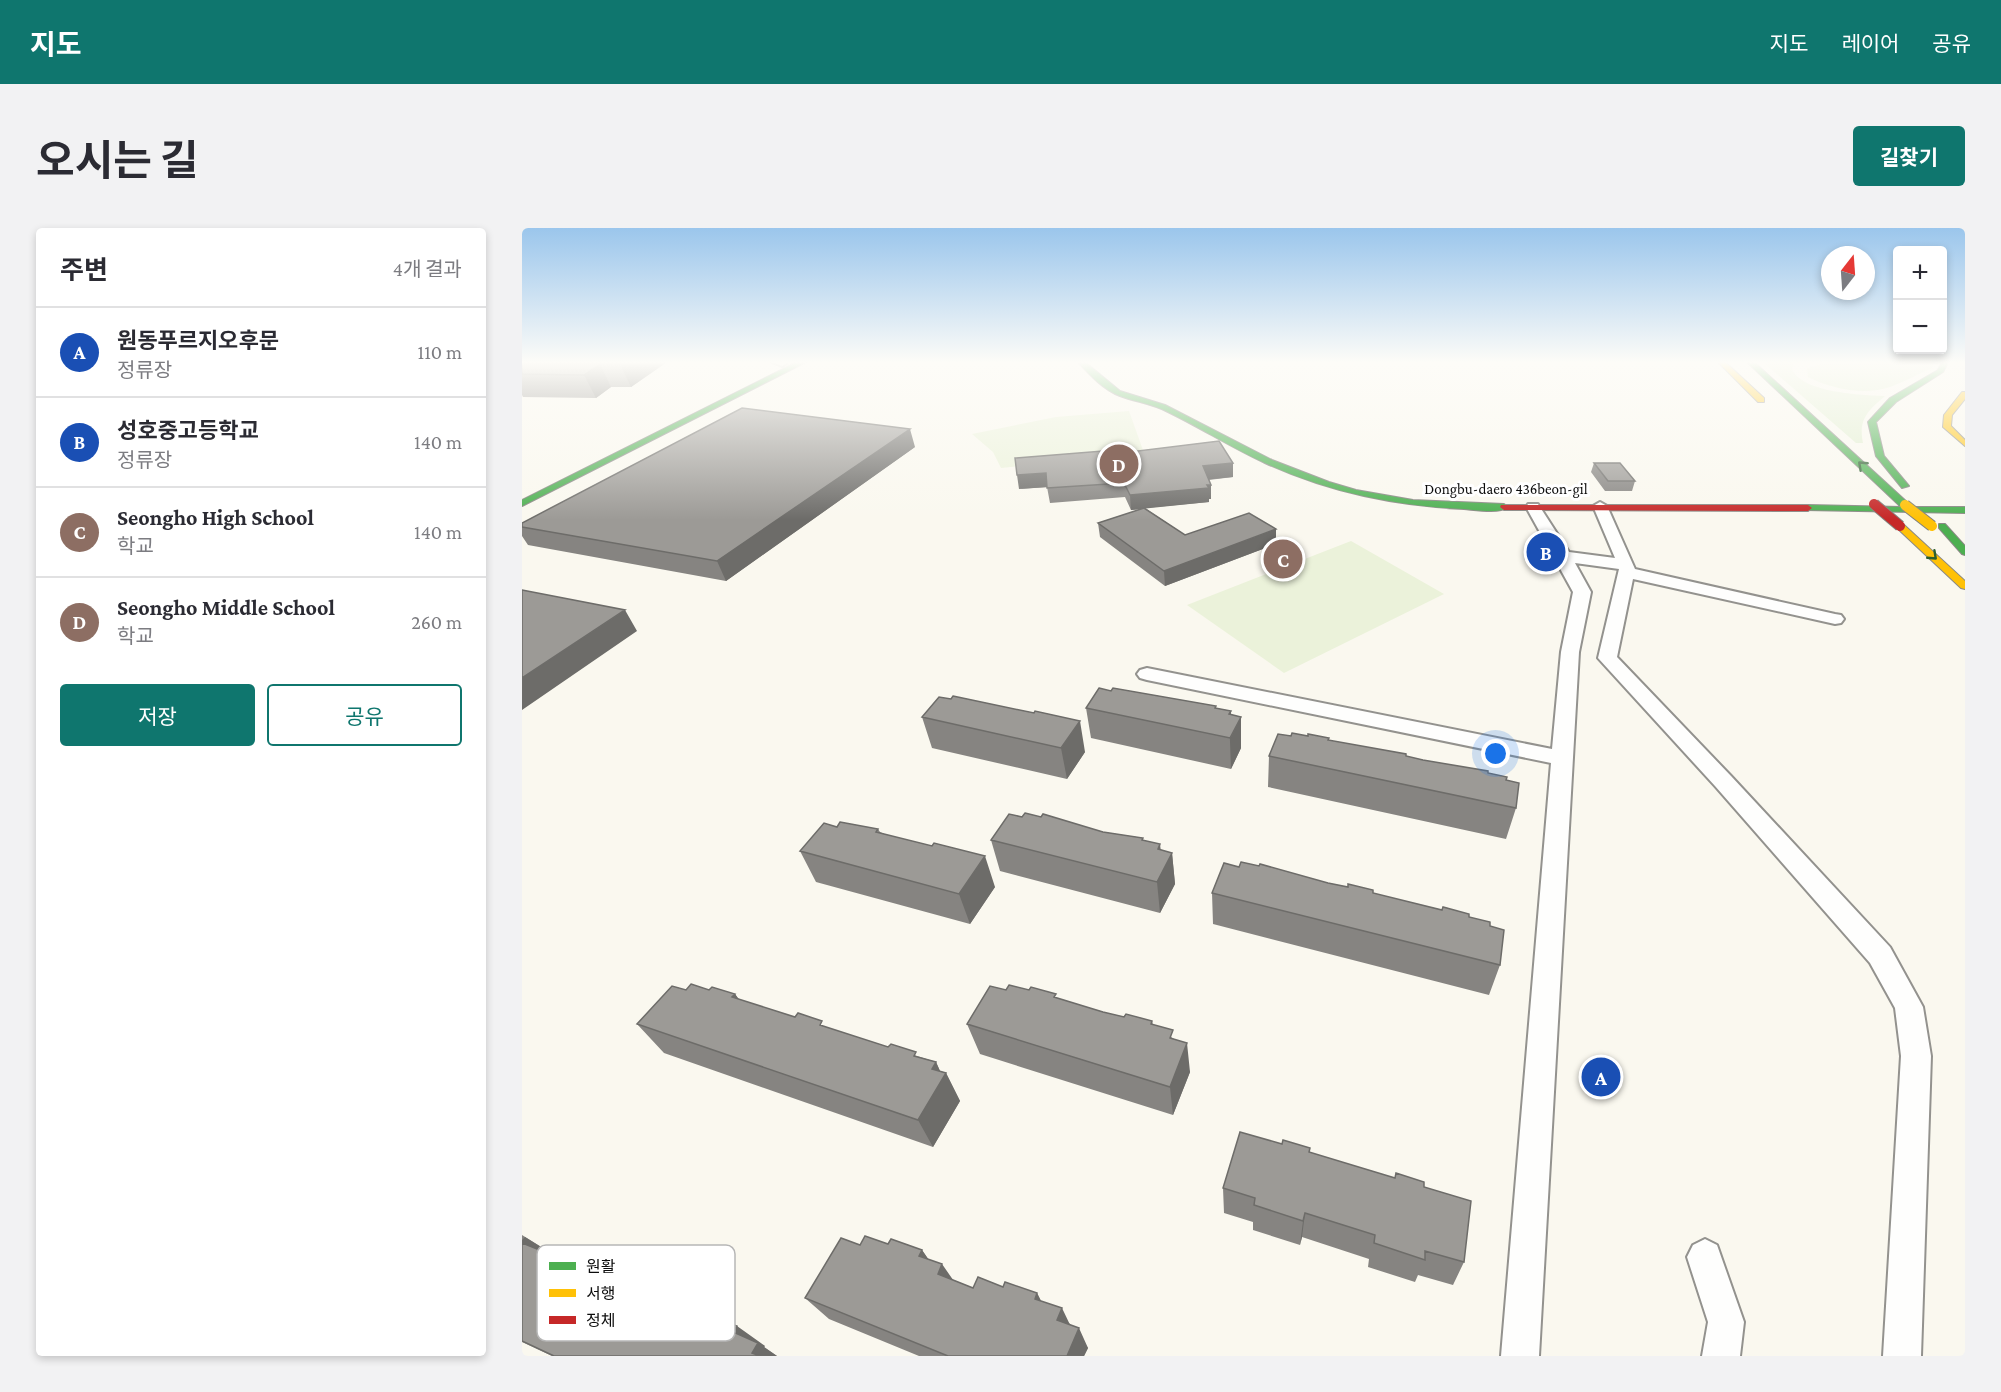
<!DOCTYPE html>
<html lang="ko">
<head>
<meta charset="utf-8">
<style>
	:root { --surface:#fff; --page:#f2f2f3; --text:#2b2b33; --muted:#7c7c81; --line:#e1e1e2; --accent:#0f766e }
	body { margin:0; font-family:"Crimson Pro","Noto Sans KR",serif; background:var(--page); color:var(--text) }
	.controls { position:absolute; right:18px; top:18px; display:grid; overflow:hidden; border-radius:6px; box-shadow:0 3px 9px #0003 }
	.controls button { width:54px; height:54px; display:grid; place-items:center; padding:0; border:0; border-bottom:2px solid var(--line); background:var(--surface); color:var(--text); font:30px sans-serif }
	.compass { position:absolute; left:1299px; top:18px; width:54px; height:54px; border-radius:50%; background:var(--surface); box-shadow:0 3px 9px #0003; rotate:17deg }
	.you { position:absolute; left:974px; top:526px; width:21px; height:21px; margin:-15px; border:4px solid #fff; border-radius:50%; background:#1a73e8; box-shadow:0 0 0 9px #1a73e833 }
	.badge { display:grid; place-items:center; width:39px; height:39px; border-radius:50%; background:var(--accent); color:#fff; font-size:20px; font-weight:700 }
	.pin { position:absolute; translate:-50% -50%; border:3px solid #fff; box-shadow:0 2px 6px #0006 }
	.list { margin:0; padding:0; list-style:none }
	h2 { display:flex; justify-content:space-between; align-items:center; height:78px; margin:0; padding:0 24px; font-size:26px }
	h2 small { font-size:20px; font-weight:400; color:var(--muted) }
	.list li { display:grid; grid-template-columns:39px 1fr auto; gap:18px; align-items:center; box-sizing:border-box; height:90px; padding:0 24px; border-top:2px solid var(--line) }
	.list b { display:block; font-size:22px; white-space:nowrap }
	.list p { margin:0; font-size:20px; white-space:nowrap; color:var(--muted) }
	.list em { font-size:20px; font-style:normal; color:var(--muted) }
	.actions { display:flex; gap:12px; padding:18px 24px }
	.actions a { flex:1; padding:14px 0; border:2px solid var(--accent); border-radius:6px; text-align:center; font-size:21px; color:var(--accent) }
	.actions .main { background:var(--accent); color:#fff }
	.map { position:relative; flex:none; width:1443px; height:1128px; overflow:hidden; border-radius:6px }
	header { display:flex; align-items:center; gap:36px; box-sizing:border-box; height:84px; padding:0 30px; background:var(--accent); color:#fff }
	header strong { font-size:28px }
	nav { display:flex; gap:33px; margin-inline-start:auto; font-size:21px }
	.intro { display:flex; align-items:center; justify-content:space-between; box-sizing:border-box; height:144px; padding:0 36px }
	h1 { margin:0; font-size:42px }
	.button { padding:15px 27px; border-radius:6px; background:var(--accent); color:#fff; font-size:21px; font-weight:700 }
	main { display:flex; gap:36px; padding:0 36px }
	aside { flex:1; background:var(--surface); border-radius:6px; box-shadow:0 3px 9px #0003 }
	.map>svg:first-child { display:block }
	.green { fill:#e1eed0 }
	.pitch { fill:#ebf2da }
	.lines { fill:none; stroke-linecap:round; stroke-linejoin:round }
	.street-casing { stroke:#93928e; stroke-width:4 }
	.fast-casing { stroke:#8a8985; stroke-width:2 }
	.slow-casing { stroke:#8a8985; stroke-width:2 }
	.jam-casing { stroke:#8a8985; stroke-width:2 }
	.street { fill:#fefefd; fill-rule:evenodd }
	.fast { fill:#4caf50; fill-rule:evenodd }
	.slow { fill:#ffc107; fill-rule:evenodd }
	.jam { fill:#c62828; fill-rule:evenodd }
	.slow-bridge-casing { stroke:#80807c; stroke-width:12; stroke-linecap:butt }
	.jam-bridge-casing { stroke:#80807c; stroke-width:12; stroke-linecap:butt }
	.slow-bridge { stroke:#ffc107; stroke-width:10 }
	.jam-bridge { stroke:#c62828; stroke-width:10 }
	.wall { fill:#868481 }
	.shaded-wall { fill:#6d6c69 }
	.building { fill:#9c9a96; stroke:#6d6c69; stroke-width:1.5 }
	.oneway { stroke:#2c5e2e }
	.labels { text-anchor:middle; dominant-baseline:central; stroke-width:6; stroke-linejoin:round; paint-order:stroke }
	.far-street-label { font-size:15px; fill:#0c0c0c; stroke:#fff }
	.key { fill:#fff; stroke:#b6b6b6; stroke-width:1.5 }
	.key-label { font-size:16px; fill:#0c0c0c }
</style>
</head>
<body>
<header>
<strong>지도</strong>
<nav><a>지도</a><a>레이어</a><a>공유</a></nav>
</header>
<div class="intro"><h1>오시는 길</h1><a class="button">길찾기</a></div>
<main>
<aside>
<h2>주변<small>4개 결과</small></h2>
<ul class="list">
<li><span class="badge" style="background:#1a4fb4">A</span><div><b>원동푸르지오후문</b><p>정류장</p></div><em>110 m</em></li>
<li><span class="badge" style="background:#1a4fb4">B</span><div><b>성호중고등학교</b><p>정류장</p></div><em>140 m</em></li>
<li><span class="badge" style="background:#8d6e63">C</span><div><b>Seongho High School</b><p>학교</p></div><em>140 m</em></li>
<li><span class="badge" style="background:#8d6e63">D</span><div><b>Seongho Middle School</b><p>학교</p></div><em>260 m</em></li>
</ul>
<div class="actions"><a class="main">저장</a><a>공유</a></div>
</aside>
<div class="map">
<svg width="1443" height="1128" viewBox="0 0 1443 1128">
	<rect width="100%" height="100%" fill="#faf8ef"/>
	<path class="green" d="M1241 134H1278L1272 136 1270 141C1280 165 1340 167 1363 168 1346 183 1336 191 1341 215H1334Z
		M1361 134H1412L1410 140C1396 146 1382 154 1368 159 1342 168 1310 161 1286 149L1285 140 1300 136Z"/>
	<path class="pitch" d="M607 183 622 225 479 240 471 224 450 206 534 189Z
		M829 313 922 366 762 445 665 377Z"/>
	<g class="lines">
		<defs>
			<path id="street" d="M250 134H265V135L260 138Z
				M1078 274 1085 278 1113 341 1313 386 1319 387 1322 391 1319 395 1313 396 1111 351 1095 429 1209 548 1368 719 1401 779 1409 828 1399 1128H1361L1379 828 1373 780 1348 735 1193 558 1076 430 1097 341 1053 335 1069 364 1057 424 1017 1128H979L1029 535 625 452 618 450 615 446 618 442 625 440 1030 521 1039 424 1051 364 1004 279 1006 276H1016L1047 324 1093 330 1071 278Z
				M1183 1011 1195 1017 1222 1094 1218 1128H1180L1186 1094 1165 1029 1171 1017Z"/>
			<path id="fast" d="M275 134H284L0 278V272Z
				M556 134H563L598 163 643 177 750 232 807 254 834 262 891 272 982 276 986 279C977 286 954 282 942 281 873 278 806 264 743 235 710 220 679 200 646 184 631 176 614 174 598 168 582 162 568 147 556 134Z
				M1225 134H1232L1386 275V279H1443V285L1283 282V278L1286 277 1379 279Z
				M1420 134H1426L1421 144 1374 174 1354 194 1362 228 1387 258 1380 260 1354 228 1346 194 1368 170 1416 142Z
				M1417 296H1423L1443 318V327L1440 326 1417 300Z"/>
			<path id="slow" d="M1196 134H1203L1242 170V174H1236Z
				M1440 164H1443V171L1430 187 1429 198 1443 212V218L1421 199 1422 187Z
				M1375 296H1381L1443 353V361L1439 360 1375 300Z"/>
			<path id="jam" d="M979 277H1286L1290 280 1286 283 982 282 978 279Z"/>
		</defs>
		<use href="#street" class="street-casing"/>
		<use href="#fast" class="fast-casing"/>
		<use href="#slow" class="slow-casing"/>
		<use href="#jam" class="jam-casing"/>
		<use href="#street" class="street"/>
		<use href="#fast" class="fast"/>
		<use href="#slow" class="slow"/>
		<use href="#jam" class="jam"/>
		<defs>
			<path id="slow-bridge" d="M1383 277 1410 298"/>
			<path id="jam-bridge" d="M1352 276 1378 298"/>
		</defs>
		<use href="#slow-bridge" class="slow-bridge-casing"/>
		<use href="#jam-bridge" class="jam-bridge-casing"/>
		<use href="#slow-bridge" class="slow-bridge"/>
		<use href="#jam-bridge" class="jam-bridge"/>
	</g>
	<path class="wall" d="M0 134H145L109 159H89L74 170 1 169 0 167Z
		M393 219 204 353 6 317 0 308V295Z
		M608 224 711 249 687 252 689 257V271H687V274L623 280 663 307 754 316 643 358 578 309 576 295 619 281 609 282 603 269 528 275 525 259 497 261Z
		M1072 235 1113 253 1110 263H1083L1069 244Z
		M564 480H694L709 483V487L719 489V520L709 541 569 510Z
		M400 489 563 524 545 551 410 520Z
		M807 513 966 545 984 552 994 580 984 611 746 559 747 528Z
		M500 589 581 604 621 610V613L639 622 650 625 653 656 638 685 478 643 469 612Z
		M315 599 356 601 358 604 473 659 448 696 294 654 278 623Z
		M717 639 826 659 947 689 968 698 978 737 967 767 691 696 690 665Z
		M164 762H187L213 766 217 772 414 834 418 843 424 845 438 873 411 919 142 825 115 796Z
		M484 762 535 770 581 784 602 789 630 793 631 797 652 811 668 844 651 887 458 826 445 796Z
		M760 916 788 920 787 925 873 950 874 945 902 959 942 1034 931 1057 896 1047 893 1054 846 1039 847 1031 780 1009 778 1017 731 1002V994L702 985 701 960Z
		M0 1007 37 1030 72 1044 104 1051 138 1073 137 1074 157 1087 243 1118 242 1119 255 1128H30L0 1114Z
		M366 1016 400 1022 406 1031 431 1052 451 1060 481 1059 515 1065 519 1073 548 1096 566 1120 562 1128H397L307 1091 283 1070 338 1017Z"/>
	<path class="shaded-wall" d="M100 134H145L109 159 98 136Z
		M78 136 89 159 74 170 62 147Z
		M388 201 393 219 204 353 195 333Z
		M711 235V249L681 252V238Z
		M524 245 527 259 497 261 495 247Z
		M689 257V271H687V274L609 282 608 267Z
		M754 301V316L643 358 642 343Z
		M103 382 115 403 0 482V450Z
		M709 483V509L719 489V520L709 541 707 486Z
		M558 493 563 524 545 551 539 520Z
		M638 616 641 642 650 625 653 656 638 685 635 654 636 621Z
		M463 628 473 659 448 696 437 666Z
		M213 766 235 796 210 769Z
		M665 815 668 844 651 887 648 859Z
		M414 834 421 850 424 845 438 873 411 919 396 892 410 841Z
		M783 985 780 1009 778 1017 781 993Z
		M3 1009 40 1032 0 1015V1012Z
		M400 1022 416 1045 420 1036 436 1059 432 1068 397 1028Z
		M104 1051 138 1073 137 1074 157 1087 149 1098 116 1077 100 1056Z
		M515 1065 526 1087 513 1071Z
		M540 1080 550 1101 535 1092Z
		M215 1098 243 1118 242 1119 255 1128H235L230 1125 211 1104Z
		M557 1100 566 1120 562 1128H545Z"/>
	<path class="building" d="M0 134H100L98 136H78L62 147 0 146Z
		M220 180 388 201 195 333 0 299V295Z
		M697 213 711 235 681 238 689 257H685L687 260 608 267 602 255 525 260 524 245 495 247 493 230 606 221 608 224Z
		M1072 235H1098L1113 253H1086Z
		M622 280 663 307 727 285 754 301 642 343 576 295Z
		M0 362 103 382 0 450Z
		M577 460 589 463 591 460 694 478 693 480 709 483 707 486 719 489 708 510 564 480Z
		M431 468 512 485 513 483 558 493 539 520 400 489 417 469 429 471Z
		M770 505 786 508V506L807 510 806 512 884 526V528L901 532 966 543V545L985 549 984 552 997 555 994 580 747 528 756 506 769 508Z
		M503 585 519 589 521 586 581 604 621 610 620 612 638 616 636 621 650 625 635 654 469 612 487 586 500 589Z
		M318 594 356 601 354 604 410 618 412 615 463 628 437 666 278 623 302 595 315 599Z
		M719 634 737 638 738 636 806 655 826 659V656L851 662V665L920 682 921 679 947 686V689L968 694V698L982 702 978 737 690 665 702 635 717 639Z
		M169 756 187 762 190 759 213 766 210 769 273 789 276 785 300 793 298 797 366 819 369 816 394 824 392 828 414 834 410 841 424 845 396 892 115 796 150 758 164 762Z
		M487 757 507 762 509 759 534 766 532 769 581 784 602 789 604 786 630 793 629 796 651 802 648 810 665 815 648 859 445 796 468 758 484 762Z
		M718 904 760 916 761 912 788 920 787 924 873 950 874 945 902 954V959L949 973 942 1034 903 1023V1032L852 1015 853 1007 783 985 781 993 732 977 733 970 701 960Z
		M343 1008 366 1016 369 1011 400 1022 397 1028 420 1036 416 1046 451 1060 456 1049 481 1059 483 1054 515 1065 513 1071 540 1080 535 1092 557 1100 545 1128H426L283 1070 319 1010 338 1017Z
		M0 1015 72 1044 76 1039 104 1051 100 1056 124 1065 116 1077 153 1092 159 1083 181 1091 184 1086 215 1098 211 1104 236 1115 230 1125 238 1128H32L0 1113Z"/>
	<defs><path id="oneway-chevron" d="M-2-3.5L2.5 0L-2 3.5" fill="none" stroke-width="1.6" stroke-linecap="round" stroke-linejoin="round" transform="scale(1.5)"/></defs>
	<g class="oneway">
		<use href="#oneway-chevron" transform="translate(1340 237) rotate(-137)"/>
		<use href="#oneway-chevron" transform="translate(1411 328) rotate(43)"/>
	</g>
	<linearGradient id="sky" x2="0" y2="1"><stop stop-color="#9bc6ec"/><stop offset="0.46" stop-color="#fdfcf8"/><stop offset="1" stop-color="#fdfcf8" stop-opacity="0"/></linearGradient>
	<rect width="1443" height="292" fill="url(#sky)"/>
	<g class="labels">
		<g class="far-street-label">
			<text x="984" y="261">Dongbu-daero 436beon-gil</text>
		</g>
	</g>
	<rect x="15" y="1017" width="198" height="96" rx="9" class="key"/>
	<rect x="27" y="1034" width="27" height="8" fill="#4caf50"/>
	<rect x="27" y="1061" width="27" height="8" fill="#ffc107"/>
	<rect x="27" y="1088" width="27" height="8" fill="#c62828"/>
	<g class="key-label">
		<text x="64" y="1044">원활</text>
		<text x="64" y="1071">서행</text>
		<text x="64" y="1098">정체</text>
	</g>
</svg>
<div class="controls">
<button>+</button>
<button>−</button>
</div>
<svg class="compass" viewBox="-18 -18 36 36"><path d="M0-13l5 13h-10z" fill="#e53935"/><path d="M0 13l5-13h-10z" fill="#7c7c81"/></svg>
<div class="you"></div>
<div class="pin badge" style="left:1079px;top:849px;background:#1a4fb4">A</div>
<div class="pin badge" style="left:1024px;top:324px;background:#1a4fb4">B</div>
<div class="pin badge" style="left:761px;top:331px;background:#8d6e63">C</div>
<div class="pin badge" style="left:597px;top:236px;background:#8d6e63">D</div>
</div>
</main>
</body>
</html>
